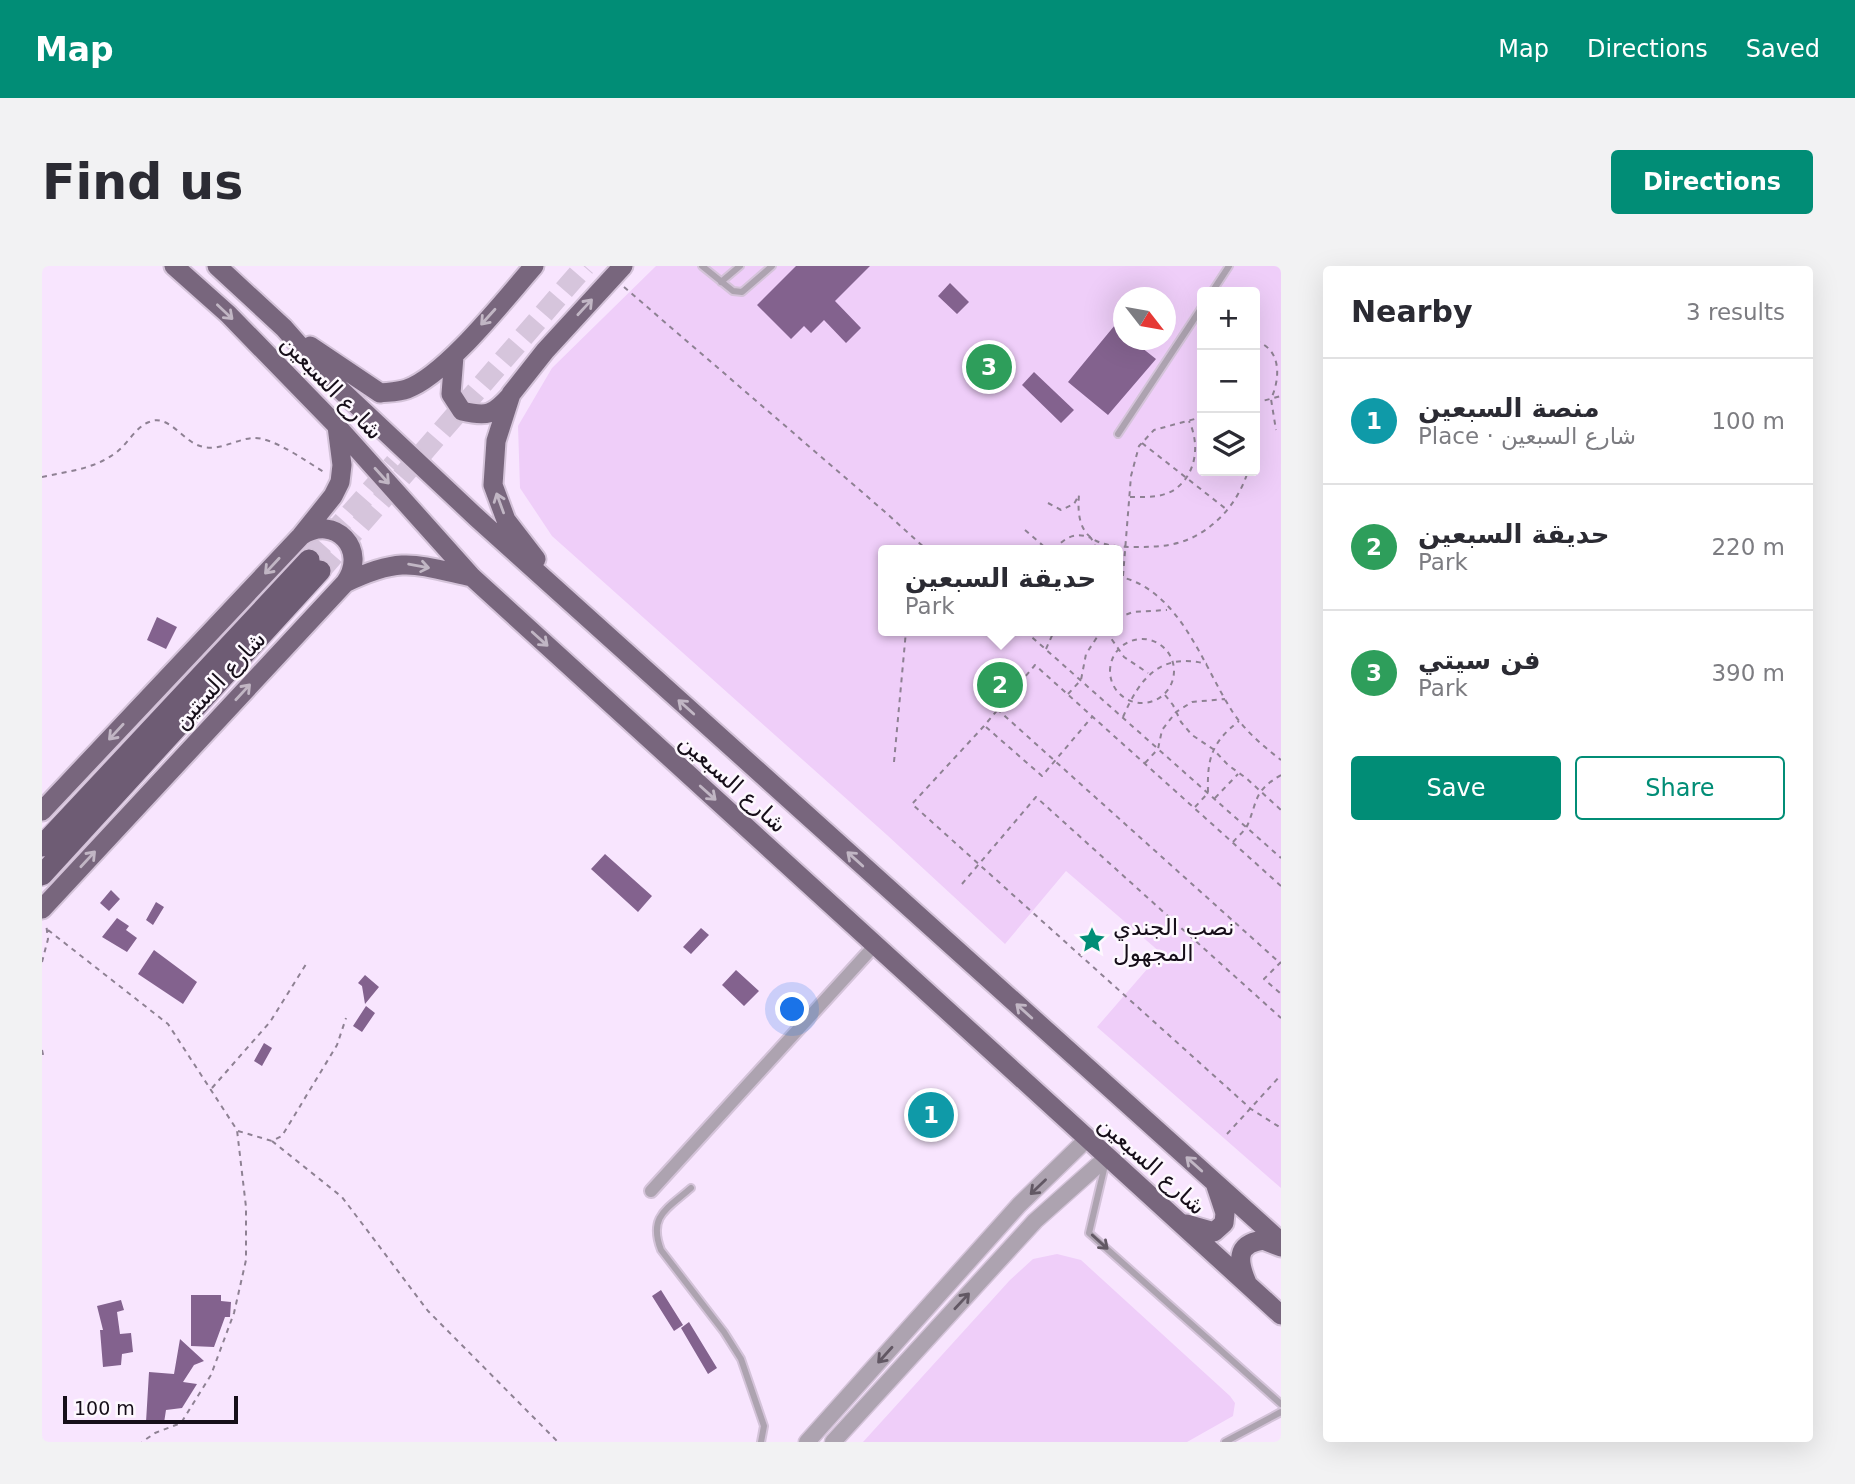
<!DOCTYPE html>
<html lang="en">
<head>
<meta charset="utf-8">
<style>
	:root { --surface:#fff; --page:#f2f2f3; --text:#2b2b33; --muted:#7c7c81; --line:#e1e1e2; --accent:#018d76 }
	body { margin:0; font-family:"DejaVu Sans",Vazirmatn,sans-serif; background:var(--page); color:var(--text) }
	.controls { position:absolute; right:21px; top:21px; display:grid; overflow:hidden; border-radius:7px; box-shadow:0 7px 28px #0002 }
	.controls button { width:63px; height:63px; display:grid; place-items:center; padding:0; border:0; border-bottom:2px solid var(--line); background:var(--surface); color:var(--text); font:35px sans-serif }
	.compass { position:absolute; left:1071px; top:21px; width:63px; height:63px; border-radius:50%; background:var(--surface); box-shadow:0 7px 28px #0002; rotate:121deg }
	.scale { position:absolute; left:21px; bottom:18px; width:175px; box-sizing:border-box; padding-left:7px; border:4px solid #160e19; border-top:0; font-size:19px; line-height:24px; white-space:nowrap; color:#160e19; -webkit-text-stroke:5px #fdf8fe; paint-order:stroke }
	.you { position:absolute; left:751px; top:744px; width:24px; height:24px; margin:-18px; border:5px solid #fff; border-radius:50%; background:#1a73e8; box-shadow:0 0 0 10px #1a73e833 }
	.badge { display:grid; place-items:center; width:46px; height:46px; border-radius:50%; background:var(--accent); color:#fff; font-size:23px; font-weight:700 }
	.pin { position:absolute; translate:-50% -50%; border:4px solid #fff; box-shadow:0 2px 7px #0006 }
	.popup { position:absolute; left:836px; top:279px; width:245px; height:91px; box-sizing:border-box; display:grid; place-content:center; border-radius:7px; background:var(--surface); filter:drop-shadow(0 2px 5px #0005); font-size:23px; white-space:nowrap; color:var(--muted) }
	.popup b { font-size:26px; color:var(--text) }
	.popup::after { content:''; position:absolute; left:50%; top:100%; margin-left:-14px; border:14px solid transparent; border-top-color:var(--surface) }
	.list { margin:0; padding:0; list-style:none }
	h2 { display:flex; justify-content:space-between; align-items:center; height:91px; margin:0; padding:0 28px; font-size:30px }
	h2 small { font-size:23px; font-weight:400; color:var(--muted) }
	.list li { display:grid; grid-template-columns:46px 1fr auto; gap:21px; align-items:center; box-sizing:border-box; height:126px; padding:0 28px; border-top:2px solid var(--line) }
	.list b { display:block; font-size:26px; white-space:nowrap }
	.list p { margin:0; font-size:23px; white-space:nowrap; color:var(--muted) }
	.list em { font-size:23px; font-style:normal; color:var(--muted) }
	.actions { display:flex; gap:14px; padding:21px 28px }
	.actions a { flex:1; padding:16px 0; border:2px solid var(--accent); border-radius:7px; text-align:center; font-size:24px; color:var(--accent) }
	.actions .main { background:var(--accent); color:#fff }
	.icon { flex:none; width:38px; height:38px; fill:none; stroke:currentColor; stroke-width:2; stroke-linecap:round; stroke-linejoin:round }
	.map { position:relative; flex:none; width:1239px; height:1176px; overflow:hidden; border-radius:7px }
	header { display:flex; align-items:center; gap:42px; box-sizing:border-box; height:98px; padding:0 35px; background:var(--accent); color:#fff }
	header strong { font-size:33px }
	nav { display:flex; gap:38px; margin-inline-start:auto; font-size:24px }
	.intro { display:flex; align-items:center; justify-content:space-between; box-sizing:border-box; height:168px; padding:0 42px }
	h1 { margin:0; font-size:49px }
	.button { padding:18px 32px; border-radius:7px; background:var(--accent); color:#fff; font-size:24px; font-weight:700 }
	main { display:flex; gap:42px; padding:0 42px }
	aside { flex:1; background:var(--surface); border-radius:7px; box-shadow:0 7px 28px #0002 }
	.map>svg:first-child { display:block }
	.green { fill:#efcef9; fill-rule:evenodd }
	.building { fill:#83628e }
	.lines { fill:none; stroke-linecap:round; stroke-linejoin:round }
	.trunk-tunnel { stroke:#d6c5dc; stroke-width:21; stroke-dasharray:21 10; stroke-linecap:butt }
	.service-casing { stroke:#d4c3d9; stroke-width:10 }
	.minor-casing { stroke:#d4c3d9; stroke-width:16 }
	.tertiary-casing { stroke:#d4c3d9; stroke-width:19 }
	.primary-casing { stroke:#d4c3d9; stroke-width:23 }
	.trunk-casing { stroke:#d4c3d9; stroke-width:24 }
	.path { stroke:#8e8193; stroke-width:2; stroke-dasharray:5 5; stroke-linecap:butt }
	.service { stroke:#ada3b0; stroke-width:6 }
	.minor { stroke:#ada3b0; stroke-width:12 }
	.tertiary { stroke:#ada3b0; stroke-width:16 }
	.primary { stroke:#78667d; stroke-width:19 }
	.trunk { stroke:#6e5c74; stroke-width:21 }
	.oneway { stroke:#c1b6c4 }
	.oneway2 { stroke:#625864 }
	.labels { text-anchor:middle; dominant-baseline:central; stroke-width:5; stroke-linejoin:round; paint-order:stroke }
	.street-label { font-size:23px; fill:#160e19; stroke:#fdf8fe }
	.poi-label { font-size:23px; fill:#160e19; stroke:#fdf8fe; text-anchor:start }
</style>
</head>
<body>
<header>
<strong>Map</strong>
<nav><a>Map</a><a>Directions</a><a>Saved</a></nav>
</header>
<div class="intro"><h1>Find us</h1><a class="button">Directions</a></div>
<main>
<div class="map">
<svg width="1239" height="1176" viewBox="0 0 1239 1176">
	<rect width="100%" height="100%" fill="#f8e5fe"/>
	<path class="green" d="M614 0H1239V922L1055 761 1119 687 1024 605 963 678 845 569 510 270 478 222 476 160 510 102ZM1160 26H1213V205H1160ZM1082 32H1124V74H1082ZM841 284H1075V365H841Z
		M1015 988 1039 994 1188 1130 1193 1137 1191 1150 1145 1176H821L968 1014 991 993Z"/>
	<path class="building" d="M754 0H828L793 35 819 62 804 77 782 54 769 67 762 60 749 73 715 39Z
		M908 17 927 36 915 48 896 30Z
		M1073 59 1082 66V74H1090L1114 93 1066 149 1026 116Z
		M992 106 1032 144 1019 157 980 119Z
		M115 351 135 361 124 383 105 374Z
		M563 588 610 630 596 646 549 603Z
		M69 624 78 633 67 645 58 637Z
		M114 636 122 641 111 659 104 654Z
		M75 652 87 660 84 664 95 672 85 686 60 671Z
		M659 662 667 669 649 688 641 681Z
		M112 684 155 716 141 738 96 708Z
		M694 704 717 725 702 740 680 719Z
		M323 709 337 721 323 738 320 720 316 717Z
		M324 740 333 747 320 766 311 760Z
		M222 777 230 782 220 800 212 795Z
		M619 1024 641 1059 632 1065 610 1030Z
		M149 1029H179V1035L189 1036 188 1051H183L172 1081 149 1080Z
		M79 1034 82 1044 75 1046 78 1068 89 1067 91 1086 80 1088 79 1099 61 1101 58 1064H61L55 1040Z
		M647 1056 675 1102 666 1108 639 1062Z
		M138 1073 162 1095 152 1099 141 1116 155 1118 140 1142 124 1144 122 1157 104 1156 107 1106 132 1108Z"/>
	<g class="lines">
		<path class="trunk-tunnel" d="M267 294 353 197
			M278 305 543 0"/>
		<defs>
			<path id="service" d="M660 0 691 25 700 26 730 0
				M679 16 698 0
				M1170 26 1187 0
				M1076 168 1160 41
				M1063 899 1047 967 1239 1138
				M649 922C625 943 606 950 619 984L682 1066 699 1093 722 1160 719 1176
				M1183 1176 1239 1146"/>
			<path id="minor" d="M609 925 833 679"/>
			<path id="tertiary" d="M765 1176 977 939 1045 873
				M791 1176 993 955 1065 891"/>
			<path id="primary" d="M132 0 186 48 294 159 430 311 1239 1049
				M175 0 242 62 286 112 435 252 1239 976
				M268 80 338 127C347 126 357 126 365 123 404 109 463 33 492 0
				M412 90 409 128 420 145C445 151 451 149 468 130
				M259 270C293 247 327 284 303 317
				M494 293 464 254 451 219 454 175 469 128 503 85 581 0
				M0 545 259 270 291 230 298 216 300 199 295 160
				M0 643 303 317C359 290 372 298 430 311
				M1144 958 1172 966 1182 957 1183 947 1174 920
				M1205 1017C1196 996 1193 978 1221 974L1239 981"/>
			<path id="trunk" d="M0 580 267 294
				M0 609 278 305"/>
		</defs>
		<use href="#service" class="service-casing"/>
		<use href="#minor" class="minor-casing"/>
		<use href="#tertiary" class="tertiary-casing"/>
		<use href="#primary" class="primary-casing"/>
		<use href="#trunk" class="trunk-casing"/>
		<path class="path" d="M582 21 842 245 885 284
			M1213 75C1239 82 1239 111 1229 133L1234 164
			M1213 137 1239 130
			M1100 177 1184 243
			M0 211C27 205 54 203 76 185 86 177 94 161 107 156 126 147 141 175 158 180 176 186 192 174 210 172 230 170 265 196 282 206
			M1088 231C1103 231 1119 232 1132 224 1155 208 1158 178 1147 155
			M1006 237 1019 244 1032 238 1037 229C1033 274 1055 281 1094 281 1116 281 1137 280 1157 268 1181 254 1198 231 1206 205
			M983 264 1006 284
			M872 284 875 276
			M1012 284C1022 272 1033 265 1049 272L1055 284
			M1075 310C1138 323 1160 398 1190 445 1203 465 1221 480 1239 494
			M1081 310 1089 210 1097 180 1112 164 1160 151
			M1075 352 1091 346 1125 344
			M983 365 1239 592
			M1064 365 1082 391 1106 407
			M1068 405a32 32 0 1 1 64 0a32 32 0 1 1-64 0Z
			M1004 383 1012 365
			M1026 428 1039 414 1044 388 1059 365
			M1123 429 1131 439 1139 456 1150 469 1171 483 1186 499 1204 512 1239 544
			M955 443 1238 697
			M1081 451C1098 412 1118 386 1165 398
			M944 461 1000 510 1050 451
			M852 496 864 365
			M1103 497 1116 483 1120 464 1134 446 1150 436 1183 433
			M1173 532 1196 508
			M1153 541 1166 527C1165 493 1169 477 1197 455
			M1191 576C1196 570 1203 565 1206 558 1216 533 1212 525 1239 509
			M920 618 994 531 1239 752
			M1239 620 993 399 942 460 870 538 1209 843 1239 862
			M6 664 126 758 195 864 204 941V994L192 1047 169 1109 139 1157 113 1167 100 1176
			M0 696 6 673 4 657
			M1239 696 1222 713 1239 728
			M0 784 2 793
			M170 822 228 756 266 695
			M196 865 230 875 240 870 295 779 304 752
			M1185 868 1239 809
			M230 875 300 931 386 1045 516 1176"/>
		<use href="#service" class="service"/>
		<use href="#minor" class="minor"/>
		<use href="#tertiary" class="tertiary"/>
		<use href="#primary" class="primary"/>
		<use href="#trunk" class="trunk"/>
	</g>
	<defs><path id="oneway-shaft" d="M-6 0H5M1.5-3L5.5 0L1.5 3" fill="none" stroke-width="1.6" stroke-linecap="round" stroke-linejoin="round" transform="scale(1.75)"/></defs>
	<g class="oneway">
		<use href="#oneway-shaft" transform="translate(543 41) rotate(-47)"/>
		<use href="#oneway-shaft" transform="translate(183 46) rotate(43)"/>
		<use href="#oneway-shaft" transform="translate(446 51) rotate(132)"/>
		<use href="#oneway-shaft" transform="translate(340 210) rotate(48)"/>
		<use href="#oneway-shaft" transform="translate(458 237) rotate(-110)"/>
		<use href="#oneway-shaft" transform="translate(230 300) rotate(133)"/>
		<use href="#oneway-shaft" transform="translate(377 300) rotate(10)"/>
		<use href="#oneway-shaft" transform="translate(498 373) rotate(42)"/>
		<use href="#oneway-shaft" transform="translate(201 426) rotate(-47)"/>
		<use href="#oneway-shaft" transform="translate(644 441) rotate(-138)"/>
		<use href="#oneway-shaft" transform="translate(74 466) rotate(133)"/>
		<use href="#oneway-shaft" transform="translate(666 527) rotate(42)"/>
		<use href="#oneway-shaft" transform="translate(46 593) rotate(-47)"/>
		<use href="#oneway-shaft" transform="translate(813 593) rotate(-138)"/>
		<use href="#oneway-shaft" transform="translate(982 745) rotate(-138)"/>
		<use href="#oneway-shaft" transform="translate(1152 898) rotate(-138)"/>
	</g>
	<g class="oneway2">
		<use href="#oneway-shaft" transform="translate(996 921) rotate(136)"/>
		<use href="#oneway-shaft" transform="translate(1058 976) rotate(42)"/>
		<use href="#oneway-shaft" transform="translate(920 1035) rotate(-47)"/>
		<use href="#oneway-shaft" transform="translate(843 1089) rotate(132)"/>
	</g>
	<defs>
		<symbol id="sight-bare" viewBox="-9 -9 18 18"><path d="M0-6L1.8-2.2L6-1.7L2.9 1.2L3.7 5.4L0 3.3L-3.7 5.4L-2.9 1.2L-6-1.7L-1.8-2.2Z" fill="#018d76" stroke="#fdf8fe" stroke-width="2.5" paint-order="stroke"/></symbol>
	</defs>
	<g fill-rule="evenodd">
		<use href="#sight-bare" x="1031" y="655" width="38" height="38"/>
	</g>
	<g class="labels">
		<g class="street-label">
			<text transform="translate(290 121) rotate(46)">شارع السبعين</text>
			<text transform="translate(177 414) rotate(-47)">شارع الستين</text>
			<text transform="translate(691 517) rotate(42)">شارع السبعين</text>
			<text transform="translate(1110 899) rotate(42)">شارع السبعين</text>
		</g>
		<g class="poi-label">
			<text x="1071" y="661">نصب الجندي<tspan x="1071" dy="26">المجهول</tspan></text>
		</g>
	</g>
</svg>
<div class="controls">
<button>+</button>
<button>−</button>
<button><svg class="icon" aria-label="layers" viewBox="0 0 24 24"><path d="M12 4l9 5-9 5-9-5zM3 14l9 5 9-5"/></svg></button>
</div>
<svg class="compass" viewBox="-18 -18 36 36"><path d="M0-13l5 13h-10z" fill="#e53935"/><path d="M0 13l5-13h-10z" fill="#7c7c81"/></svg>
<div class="scale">100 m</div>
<div class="you"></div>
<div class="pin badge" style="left:889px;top:849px;background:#0f9aa8">1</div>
<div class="pin badge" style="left:958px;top:419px;background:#2e9e5b">2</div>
<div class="popup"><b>حديقة السبعين</b>Park</div>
<div class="pin badge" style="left:947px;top:101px;background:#2e9e5b">3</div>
</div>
<aside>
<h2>Nearby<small>3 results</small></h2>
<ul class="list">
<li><span class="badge" style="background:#0f9aa8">1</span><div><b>منصة السبعين</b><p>Place · شارع السبعين</p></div><em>100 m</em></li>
<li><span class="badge" style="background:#2e9e5b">2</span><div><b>حديقة السبعين</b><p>Park</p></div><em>220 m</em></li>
<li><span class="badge" style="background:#2e9e5b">3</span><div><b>فن سيتي</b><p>Park</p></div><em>390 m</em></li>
</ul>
<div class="actions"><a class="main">Save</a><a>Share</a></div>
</aside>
</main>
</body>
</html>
